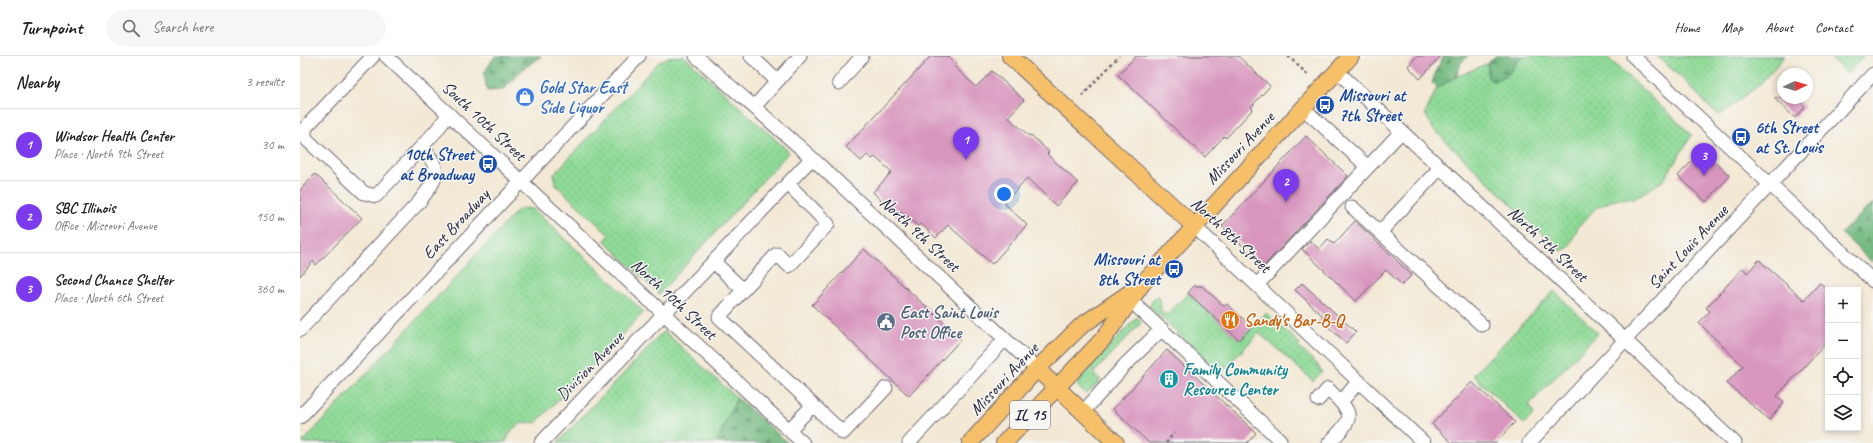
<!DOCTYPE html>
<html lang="en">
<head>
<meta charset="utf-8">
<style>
	:root { --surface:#fff; --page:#f6f6f6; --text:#202124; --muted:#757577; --line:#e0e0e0; --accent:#7c3aed }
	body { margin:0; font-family:Caveat,sans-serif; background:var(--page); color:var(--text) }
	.controls { position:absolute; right:12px; bottom:12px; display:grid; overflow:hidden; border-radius:0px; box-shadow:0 2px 6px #0003 }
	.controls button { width:36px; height:36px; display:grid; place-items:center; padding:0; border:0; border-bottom:1px solid var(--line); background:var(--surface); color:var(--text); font:20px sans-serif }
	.compass { position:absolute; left:1477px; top:12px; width:36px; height:36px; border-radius:50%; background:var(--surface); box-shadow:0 2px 6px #0003; rotate:86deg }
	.you { position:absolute; left:704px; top:138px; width:14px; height:14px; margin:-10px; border:3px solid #fff; border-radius:50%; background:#1a73e8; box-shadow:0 0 0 6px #1a73e833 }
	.badge { display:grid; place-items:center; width:26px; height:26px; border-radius:50%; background:var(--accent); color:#fff; font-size:13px; font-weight:700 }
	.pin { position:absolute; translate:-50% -33px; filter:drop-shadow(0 1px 2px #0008) }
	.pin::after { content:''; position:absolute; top:21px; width:14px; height:12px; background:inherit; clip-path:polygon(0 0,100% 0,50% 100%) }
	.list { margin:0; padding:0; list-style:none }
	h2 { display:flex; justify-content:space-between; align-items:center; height:52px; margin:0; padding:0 16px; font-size:17px }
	h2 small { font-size:13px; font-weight:400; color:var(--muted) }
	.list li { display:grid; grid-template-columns:26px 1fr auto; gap:12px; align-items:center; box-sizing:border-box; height:72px; padding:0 16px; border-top:1px solid var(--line) }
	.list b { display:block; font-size:15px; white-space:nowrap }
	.list p { margin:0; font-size:13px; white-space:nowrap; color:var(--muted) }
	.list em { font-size:13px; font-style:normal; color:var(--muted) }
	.icon { flex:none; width:22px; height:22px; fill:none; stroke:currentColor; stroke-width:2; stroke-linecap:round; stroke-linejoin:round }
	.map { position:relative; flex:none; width:1573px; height:387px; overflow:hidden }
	header { display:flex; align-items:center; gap:24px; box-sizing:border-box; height:56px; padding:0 20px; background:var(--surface); border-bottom:1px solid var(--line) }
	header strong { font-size:19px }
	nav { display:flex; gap:22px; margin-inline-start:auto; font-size:14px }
	.search { width:280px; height:36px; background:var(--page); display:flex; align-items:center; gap:10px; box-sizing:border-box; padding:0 14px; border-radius:22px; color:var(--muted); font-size:15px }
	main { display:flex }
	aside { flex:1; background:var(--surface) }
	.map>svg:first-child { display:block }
	.grass { fill:url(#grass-dots); stroke:#587e69 }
	.forest { fill:url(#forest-firs); stroke:#4a6e5e }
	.building { fill:#d895be }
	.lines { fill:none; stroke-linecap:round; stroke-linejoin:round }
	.minor-casing { stroke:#6b6771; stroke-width:15 }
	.major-casing { stroke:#6b6771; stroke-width:18 }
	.path { stroke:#6b6771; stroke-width:2.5; stroke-dasharray:3 3; stroke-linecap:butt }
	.minor { stroke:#fff; stroke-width:13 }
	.major { stroke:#f6c06b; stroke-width:16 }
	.labels { text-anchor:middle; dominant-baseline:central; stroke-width:3; stroke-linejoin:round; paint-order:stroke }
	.shield { fill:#f6f6f2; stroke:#626272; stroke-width:1 }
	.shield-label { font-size:16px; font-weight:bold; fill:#22223b }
	.shop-label { font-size:17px; font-weight:bold; fill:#366cbe; stroke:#f6f6f2; text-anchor:start }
	.transit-label { font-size:17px; font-weight:bold; fill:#164399; stroke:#f6f6f2; text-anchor:start }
	.street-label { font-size:17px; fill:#22223b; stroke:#f6f6f2 }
	.service-label { font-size:17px; font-weight:bold; fill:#4e5e75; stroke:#f6f6f2; text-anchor:start }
	.food-label { font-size:17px; font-weight:bold; fill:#c56008; stroke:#f6f6f2; text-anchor:start }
	.culture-label { font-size:17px; font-weight:bold; fill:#0d838f; stroke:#f6f6f2; text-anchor:start }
</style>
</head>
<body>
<header>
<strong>Turnpoint</strong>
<div class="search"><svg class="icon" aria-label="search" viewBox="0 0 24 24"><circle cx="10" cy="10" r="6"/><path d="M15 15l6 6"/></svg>Search here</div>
<nav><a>Home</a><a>Map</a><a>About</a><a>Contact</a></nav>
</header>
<main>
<aside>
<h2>Nearby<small>3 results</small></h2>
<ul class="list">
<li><span class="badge">1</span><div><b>Windsor Health Center</b><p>Place · North 9th Street</p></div><em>30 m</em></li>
<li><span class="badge">2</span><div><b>SBC Illinois</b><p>Office · Missouri Avenue</p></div><em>150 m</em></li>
<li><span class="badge">3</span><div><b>Second Chance Shelter</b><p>Place · North 6th Street</p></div><em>360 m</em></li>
</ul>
</aside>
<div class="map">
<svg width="1573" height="387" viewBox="0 0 1573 387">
	<defs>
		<pattern id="grass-dots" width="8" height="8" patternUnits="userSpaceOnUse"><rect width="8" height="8" fill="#8fda97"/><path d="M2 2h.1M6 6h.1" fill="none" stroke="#7bbb83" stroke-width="1.8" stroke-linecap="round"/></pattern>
		<pattern id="forest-firs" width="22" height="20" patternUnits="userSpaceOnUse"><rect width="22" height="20" fill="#73ba80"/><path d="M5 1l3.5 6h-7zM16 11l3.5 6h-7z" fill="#5e976a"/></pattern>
	</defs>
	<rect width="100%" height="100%" fill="#f6f6f2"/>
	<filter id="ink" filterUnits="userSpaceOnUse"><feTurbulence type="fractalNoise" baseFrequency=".025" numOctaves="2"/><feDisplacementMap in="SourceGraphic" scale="8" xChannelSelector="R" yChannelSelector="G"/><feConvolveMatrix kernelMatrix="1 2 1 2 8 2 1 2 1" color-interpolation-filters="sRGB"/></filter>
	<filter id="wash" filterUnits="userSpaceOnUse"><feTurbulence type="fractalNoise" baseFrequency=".012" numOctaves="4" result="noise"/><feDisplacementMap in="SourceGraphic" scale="16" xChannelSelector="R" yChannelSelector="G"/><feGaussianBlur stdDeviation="0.9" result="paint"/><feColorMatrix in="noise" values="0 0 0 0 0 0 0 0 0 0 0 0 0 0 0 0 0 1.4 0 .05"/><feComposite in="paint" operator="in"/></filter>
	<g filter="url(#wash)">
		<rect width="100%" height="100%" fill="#f3e8d4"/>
		<path class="grass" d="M384 0 489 96 359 238 305 185 309 179 256 129 254 118 358 7 368 1Z
			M1222 0H1306L1392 79 1363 125 1335 142 1315 143 1296 152 1279 170 1268 192 1260 195 1134 74 1125 58 1137 32 1156 21 1188 7V22L1208 18Z
			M1357 0H1485L1460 28 1420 59 1413 55 1384 24Z
			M1529 0H1563L1547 18Z
			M224 152 233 153 344 256 236 367C221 364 211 371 206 386L2 387 217 155Z
			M1254 235 1298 277 1229 349 1234 358 1224 368 1173 319Z
			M888 237 939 284 966 257 1000 288 998 291 1016 307 1022 316 1013 325 959 277 920 317 849 250 857 239 861 247V255L867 259Z
			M837 261 841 267 793 318 801 324 786 338 778 331V325Z
			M364 275 437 342 416 387H257Z"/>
		<path class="forest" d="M195 0H241L223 13 203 34 187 35 184 17Z
			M1144 0H1168L1161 7 1156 21 1137 32 1132 27 1137 12Z
			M1195 0H1222L1208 18 1194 25 1188 22V7Z
			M1573 147V207L1541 177Z
			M437 342 488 387H416Z"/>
		<g id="blocks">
			<path class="building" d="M631 0H648L657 9 655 11 676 31 692 15 724 44 708 61 729 80 731 79 749 96 747 98 778 127 756 150 727 122 704 147 727 169 692 208 648 169 636 182 621 168 618 170 601 155 596 160 573 136 592 116 575 101 572 103 567 99 561 105 546 91Z
				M836 0H938L970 30 951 51 953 53 926 82 924 80 905 101 818 19Z
				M1117 0H1141L1120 23 1108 10Z
				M1474 42H1495L1505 51 1495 62Z
				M1006 80 1048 120 964 210 922 170Z
				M1402 94 1430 120 1406 146 1378 120Z
				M15 118 62 162 16 209 13 205 0 220V134Z
				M1055 165 1112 219 1102 229 1086 214 1056 245 1002 193 1010 185 1019 193 1028 183 1034 188Z
				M564 193 661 283 609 340 512 249Z
				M1459 204 1504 244 1520 227 1528 234V285L1477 340 1484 347 1469 364 1427 327 1443 310 1399 267 1410 255 1406 252 1443 212 1447 217Z
				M1002 227 1056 276 1046 287 1020 263 1023 260 995 234Z
				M894 230H902L924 250 927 248 952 271 939 284 888 237Z
				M867 294 956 377 947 387H849L813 353Z
				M1172 326 1215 366 1195 387H1152L1132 368Z"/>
		</g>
	</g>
	<g filter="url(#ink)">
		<use href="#blocks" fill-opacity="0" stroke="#6b6771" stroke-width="1"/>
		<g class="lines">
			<defs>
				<path id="minor" d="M73 0 5 72V82L64 137 76 140 136 75 149 58
					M86 0 503 387
					M396 0 512 102 737 313
					M451 0 477 25
					M1333 0 1573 225
					M1037 15 1435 387
					M539 27 562 0
					M454 51 500 0
					M1003 52 1068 111
					M1052 151 1182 269
					M894 170 1124 387
					M1080 176 1140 112
					M414 206 443 234 477 198 489 210 528 168 488 128
					M957 229 1101 76
					M443 234 419 261 513 349 489 374
					M831 245 980 384 978 387
					M0 274 119 146C137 122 144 116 122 91
					M1018 344 1028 333C1054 359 1056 360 1029 387
					M1041 346 1059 325
					M513 349 543 377 586 332
					M783 356 825 309 862 273
					M0 361 339 0
					M241 387 512 102
					M609 387 705 283
					M1229 387 1573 18"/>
				<path id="major" d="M710 0 894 170
					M737 313 816 387
					M670 387 737 313 781 270 835 233
					M704 387 804 282 842 228 1051 0"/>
			</defs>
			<use href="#minor" class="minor-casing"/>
			<use href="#major" class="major-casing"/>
			<path class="path" d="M988 0 1008 19
				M782 40 819 0
				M866 387 874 377"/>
			<use href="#minor" class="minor"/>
			<use href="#major" class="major"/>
		</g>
	</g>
	<defs>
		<symbol id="shop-disc" viewBox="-11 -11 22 22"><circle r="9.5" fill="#3f7fe0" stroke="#f6f6f2"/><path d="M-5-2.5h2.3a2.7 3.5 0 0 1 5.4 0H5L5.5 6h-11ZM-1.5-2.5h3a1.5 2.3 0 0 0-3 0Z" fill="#fff"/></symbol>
		<symbol id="bus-disc" viewBox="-11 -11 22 22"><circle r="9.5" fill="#1a4fb4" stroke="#f6f6f2"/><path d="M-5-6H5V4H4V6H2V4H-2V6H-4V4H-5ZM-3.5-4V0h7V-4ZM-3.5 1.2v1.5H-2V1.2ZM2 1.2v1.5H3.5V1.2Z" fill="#fff"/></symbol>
		<symbol id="restaurant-disc" viewBox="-11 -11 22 22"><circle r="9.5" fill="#e8710a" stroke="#f6f6f2"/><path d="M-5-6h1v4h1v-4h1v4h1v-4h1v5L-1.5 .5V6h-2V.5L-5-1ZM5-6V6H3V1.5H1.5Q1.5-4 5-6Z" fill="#fff"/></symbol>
		<symbol id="civic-disc" viewBox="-11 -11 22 22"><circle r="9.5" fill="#5c6f8a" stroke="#f6f6f2"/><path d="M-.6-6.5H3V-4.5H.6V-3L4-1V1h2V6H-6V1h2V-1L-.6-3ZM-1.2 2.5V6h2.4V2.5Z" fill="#fff"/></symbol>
		<symbol id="building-disc" viewBox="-11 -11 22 22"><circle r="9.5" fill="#0f9aa8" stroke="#f6f6f2"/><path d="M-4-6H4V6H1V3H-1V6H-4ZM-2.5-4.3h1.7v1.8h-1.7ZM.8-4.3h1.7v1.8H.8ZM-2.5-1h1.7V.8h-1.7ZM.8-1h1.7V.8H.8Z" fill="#fff"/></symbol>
	</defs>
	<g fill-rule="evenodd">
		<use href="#shop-disc" x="214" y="30" width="22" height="22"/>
		<use href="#bus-disc" x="1014" y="38" width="22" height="22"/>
		<use href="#bus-disc" x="1430" y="70" width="22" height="22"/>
		<use href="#bus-disc" x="177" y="97" width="22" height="22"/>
		<use href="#bus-disc" x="863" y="202" width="22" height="22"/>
		<use href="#restaurant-disc" x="919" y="253" width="22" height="22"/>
		<use href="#civic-disc" x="575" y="255" width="22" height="22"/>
		<use href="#building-disc" x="858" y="312" width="22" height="22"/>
	</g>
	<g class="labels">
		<rect class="shield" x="710" y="345" width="40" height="28" rx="3"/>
		<g class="shield-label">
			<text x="730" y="359">IL 15</text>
		</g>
		<g class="shop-label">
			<text x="239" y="31">Gold Star East<tspan x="239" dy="20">Side Liquor</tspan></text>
		</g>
		<g class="transit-label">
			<text x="1039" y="39">Missouri at<tspan x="1039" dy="20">7th Street</tspan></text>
			<text x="1455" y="71">6th Street<tspan x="1455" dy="20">at St. Louis</tspan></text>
			<text x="174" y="98" text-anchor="end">10th Street<tspan x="174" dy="20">at Broadway</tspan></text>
			<text x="860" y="203" text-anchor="end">Missouri at<tspan x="860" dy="20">8th Street</tspan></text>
		</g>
		<g class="street-label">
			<text transform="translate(184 65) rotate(43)">South 10th Street</text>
			<text transform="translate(940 92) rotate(-47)">Missouri Avenue</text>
			<text transform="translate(156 168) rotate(-47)">East Broadway</text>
			<text transform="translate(620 178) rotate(43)">North 9th Street</text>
			<text transform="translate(931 179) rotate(43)">North 8th Street</text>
			<text transform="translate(1248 188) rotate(43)">North 7th Street</text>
			<text transform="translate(1388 191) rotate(-47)">Saint Louis Avenue</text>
			<text transform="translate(374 243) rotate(43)">North 10th Street</text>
			<text transform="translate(290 310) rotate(-46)">Division Avenue</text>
			<text transform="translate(704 323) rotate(-47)">Missouri Avenue</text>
		</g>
		<g class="service-label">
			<text x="600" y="256">East Saint Louis<tspan x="600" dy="20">Post Office</tspan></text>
		</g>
		<g class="food-label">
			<text x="944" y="264">Sandy's Bar-B-Q</text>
		</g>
		<g class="culture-label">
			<text x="883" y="313">Family Community<tspan x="883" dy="20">Resource Center</tspan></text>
		</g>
	</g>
</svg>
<div class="controls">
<button>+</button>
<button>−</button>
<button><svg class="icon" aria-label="locate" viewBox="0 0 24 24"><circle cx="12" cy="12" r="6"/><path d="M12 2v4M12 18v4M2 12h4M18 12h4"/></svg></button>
<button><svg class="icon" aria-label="layers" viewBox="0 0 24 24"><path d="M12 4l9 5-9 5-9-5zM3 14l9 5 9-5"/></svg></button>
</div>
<svg class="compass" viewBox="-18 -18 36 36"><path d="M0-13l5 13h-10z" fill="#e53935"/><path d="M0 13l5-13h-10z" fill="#757577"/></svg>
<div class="you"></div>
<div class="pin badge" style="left:666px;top:104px">1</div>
<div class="pin badge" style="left:986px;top:146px">2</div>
<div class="pin badge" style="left:1404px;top:120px">3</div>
</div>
</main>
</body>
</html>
